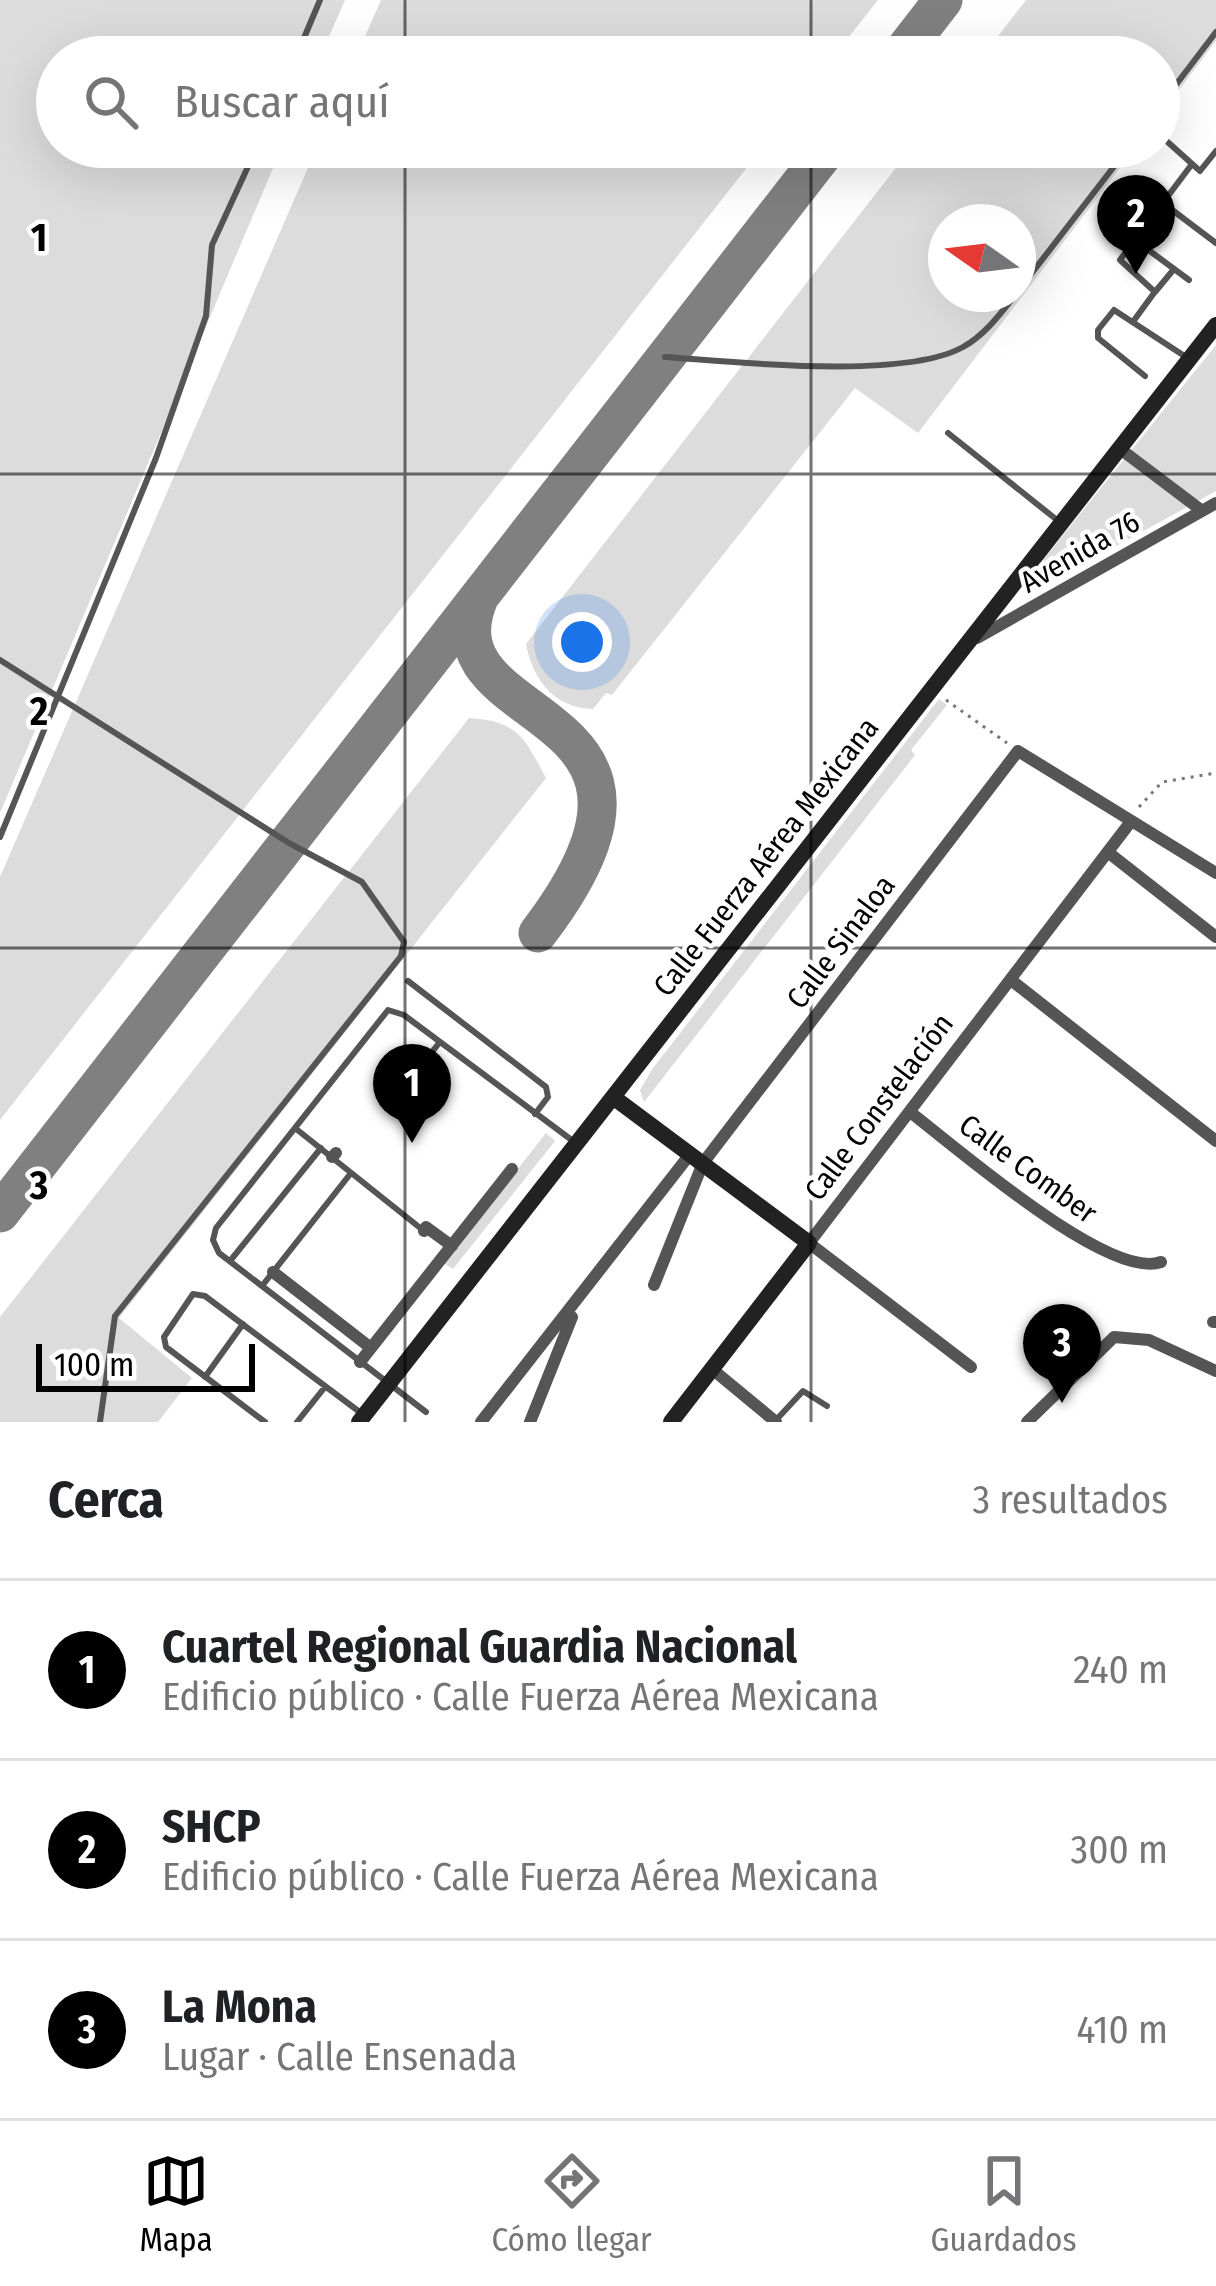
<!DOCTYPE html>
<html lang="es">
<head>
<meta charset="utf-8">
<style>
	:root { --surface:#fff; --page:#f6f6f6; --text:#202124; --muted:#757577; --line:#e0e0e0; --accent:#000 }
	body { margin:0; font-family:"Fira Sans Condensed",sans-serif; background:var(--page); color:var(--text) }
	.compass { position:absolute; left:928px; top:204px; width:108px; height:108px; border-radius:50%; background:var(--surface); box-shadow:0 12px 48px #0002; rotate:284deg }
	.scale { position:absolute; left:36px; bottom:30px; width:219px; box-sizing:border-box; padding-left:12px; border:6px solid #000; border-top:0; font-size:33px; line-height:42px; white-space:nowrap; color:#000; -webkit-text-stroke:9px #fff; paint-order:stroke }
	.you { position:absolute; left:582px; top:642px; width:42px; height:42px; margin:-30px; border:9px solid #fff; border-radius:50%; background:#1a73e8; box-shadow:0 0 0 18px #1a73e833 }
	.badge { display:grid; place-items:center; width:78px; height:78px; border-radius:50%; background:var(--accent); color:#fff; font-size:39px; font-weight:700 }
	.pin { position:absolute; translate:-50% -99px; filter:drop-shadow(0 3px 6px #0008) }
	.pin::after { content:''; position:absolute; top:63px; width:42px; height:36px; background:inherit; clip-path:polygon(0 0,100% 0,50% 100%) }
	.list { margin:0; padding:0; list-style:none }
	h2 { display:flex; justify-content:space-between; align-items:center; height:156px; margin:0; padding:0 48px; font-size:51px }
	h2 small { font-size:39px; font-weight:400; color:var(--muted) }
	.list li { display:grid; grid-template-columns:78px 1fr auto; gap:36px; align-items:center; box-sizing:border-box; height:180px; padding:0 48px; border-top:3px solid var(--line) }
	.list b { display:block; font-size:45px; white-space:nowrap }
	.list p { margin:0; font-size:39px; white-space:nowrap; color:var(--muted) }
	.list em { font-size:39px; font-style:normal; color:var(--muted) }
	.icon { flex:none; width:66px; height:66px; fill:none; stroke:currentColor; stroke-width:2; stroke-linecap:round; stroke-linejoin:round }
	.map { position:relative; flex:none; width:1216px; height:1422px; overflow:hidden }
	.search { position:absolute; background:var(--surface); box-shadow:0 12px 48px #0002; left:36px; right:36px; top:36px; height:132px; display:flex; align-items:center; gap:30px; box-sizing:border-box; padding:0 42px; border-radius:66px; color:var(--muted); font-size:45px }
	.sheet { height:696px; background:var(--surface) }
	nav { display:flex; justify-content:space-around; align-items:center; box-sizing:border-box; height:168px; border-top:3px solid var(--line); background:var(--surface); font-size:33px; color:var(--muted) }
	nav a { display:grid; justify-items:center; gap:6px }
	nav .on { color:var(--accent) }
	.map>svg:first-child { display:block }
	.green { fill:#dcdcdc; fill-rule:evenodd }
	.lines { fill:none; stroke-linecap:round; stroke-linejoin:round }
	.taxiway { stroke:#808080; stroke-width:39 }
	.path { stroke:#777; stroke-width:3; stroke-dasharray:3 6; stroke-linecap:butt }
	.lane { stroke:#555; stroke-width:6 }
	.street { stroke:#555; stroke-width:12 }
	.secondary { stroke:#222; stroke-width:16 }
	.grid { fill:none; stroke:#000; stroke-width:3; stroke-opacity:0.55 }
	.labels { text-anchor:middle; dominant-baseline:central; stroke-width:9; stroke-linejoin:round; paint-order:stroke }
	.street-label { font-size:30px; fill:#000; stroke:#fff }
	.grid-label { font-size:39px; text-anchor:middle; font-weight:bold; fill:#000; stroke:#fff; stroke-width:9; stroke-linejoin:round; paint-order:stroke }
</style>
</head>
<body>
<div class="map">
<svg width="1216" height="1422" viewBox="0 0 1216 1422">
	<rect width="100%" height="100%" fill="#fff"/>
	<path class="green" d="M0 0H345L320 57H57V147H282L0 813Z
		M381 0H878L833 57H356Z
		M1026 0H1216V41L1159 116V57H982Z
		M317 147H763L0 1120V877Z
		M912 147H1136L918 433 855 388 612 695 606 693 593 709C554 708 533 680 526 644ZM946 222H1018V294H946Z
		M1216 345V491L1062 576 1043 560Z
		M939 699 947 705 911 750 915 755 644 1102 640 1090 653 1068Z
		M469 718C520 721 525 740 546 778L119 1318 192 1378 158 1422H0V1317Z
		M546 1133 555 1141 453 1269 444 1263Z"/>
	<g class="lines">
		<path class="taxiway" d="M899 57 943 0
			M479 598C422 733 719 696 538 933
			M0 1213 829 147"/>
		<path class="path" d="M946 700 1007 743
			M1139 807 1162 782 1216 773"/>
		<path class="lane" d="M296 57 320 0
			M1159 107 1216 32
			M1161 136 1200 171 1216 151
			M1163 203 1216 243
			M1135 240 1189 280
			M1174 269 1155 292 1120 260 1192 164
			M1018 291 1129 147
			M1135 319 1154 293
			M665 357C736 362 904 380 963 347 985 335 1001 313 1016 294
			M1145 376 1098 338V330L1114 310 1186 357
			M948 433 1057 520
			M0 660 289 843 362 882 404 942 401 956 115 1316 100 1422
			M0 837 156 458 206 316 212 245 257 147
			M408 981 546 1087 548 1097 535 1114
			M412 1078 439 1043
			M295 1128 424 1231
			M230 1261 321 1148
			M262 1286 351 1173
			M205 1377 243 1324
			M426 1412 219 1253 213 1240 216 1228 388 1010 404 1015 573 1141
			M777 1419 803 1391 827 1406
			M265 1422 166 1347 164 1337 193 1294 205 1296 361 1413
			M297 1422 325 1387"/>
		<path class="street" d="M1119 448 1201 510
			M977 638 1216 503
			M1109 853 1216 937
			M1011 980 1216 1141
			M910 1112C956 1147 1109 1281 1161 1262
			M332 1157 336 1153
			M424 1231 426 1227 452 1246
			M273 1272 371 1348
			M654 1285 703 1163 1018 751 1216 873
			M1213 1322H1216
			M360 1362 512 1169
			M971 1367 809 1243 1129 824
			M712 1369 776 1422
			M481 1422 691 1153
			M530 1422 572 1317
			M1027 1422 1114 1337 1149 1340 1216 1371"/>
		<path class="secondary" d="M613 1097 809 1243 671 1422
			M359 1422 1216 325"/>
	</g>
	<path class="grid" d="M405 0V57M811 0V57M405 147V1422M811 147V1422M0 474H1216M0 948H1216"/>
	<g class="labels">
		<g class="street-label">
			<text transform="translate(1080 552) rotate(-30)">Avenida 76</text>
			<text transform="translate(766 857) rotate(-52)">Calle Fuerza Aérea Mexicana</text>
			<text transform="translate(841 942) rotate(-53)">Calle Sinaloa</text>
			<text transform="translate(879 1107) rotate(-53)">Calle Constelación</text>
			<text transform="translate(1028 1169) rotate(36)">Calle Comber</text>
		</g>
	</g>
	<g class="grid-label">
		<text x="39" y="251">1</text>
		<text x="39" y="725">2</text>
		<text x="39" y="1199">3</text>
	</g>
</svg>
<svg class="compass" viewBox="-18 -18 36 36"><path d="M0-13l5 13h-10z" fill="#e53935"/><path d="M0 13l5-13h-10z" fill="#757577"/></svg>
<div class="scale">100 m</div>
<div class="you"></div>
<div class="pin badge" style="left:412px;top:1143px">1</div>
<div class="pin badge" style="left:1136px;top:274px">2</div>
<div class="pin badge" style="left:1062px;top:1403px">3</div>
<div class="search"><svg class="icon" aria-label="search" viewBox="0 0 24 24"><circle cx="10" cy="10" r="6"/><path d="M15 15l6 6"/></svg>Buscar aquí</div>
</div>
<section class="sheet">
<h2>Cerca<small>3 resultados</small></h2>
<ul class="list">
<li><span class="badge">1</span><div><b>Cuartel Regional Guardia Nacional</b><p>Edificio público · Calle Fuerza Aérea Mexicana</p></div><em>240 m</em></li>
<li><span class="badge">2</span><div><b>SHCP</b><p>Edificio público · Calle Fuerza Aérea Mexicana</p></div><em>300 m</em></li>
<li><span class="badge">3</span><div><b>La Mona</b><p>Lugar · Calle Ensenada</p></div><em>410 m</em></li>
</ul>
</section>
<nav>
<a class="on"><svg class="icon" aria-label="map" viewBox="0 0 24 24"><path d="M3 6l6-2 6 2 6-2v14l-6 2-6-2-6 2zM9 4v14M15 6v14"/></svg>Mapa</a>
<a><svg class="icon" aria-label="directions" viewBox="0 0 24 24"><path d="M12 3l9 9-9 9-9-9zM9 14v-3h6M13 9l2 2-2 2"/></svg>Cómo llegar</a>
<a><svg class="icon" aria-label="saved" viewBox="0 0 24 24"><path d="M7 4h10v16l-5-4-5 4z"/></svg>Guardados</a>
</nav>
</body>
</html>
